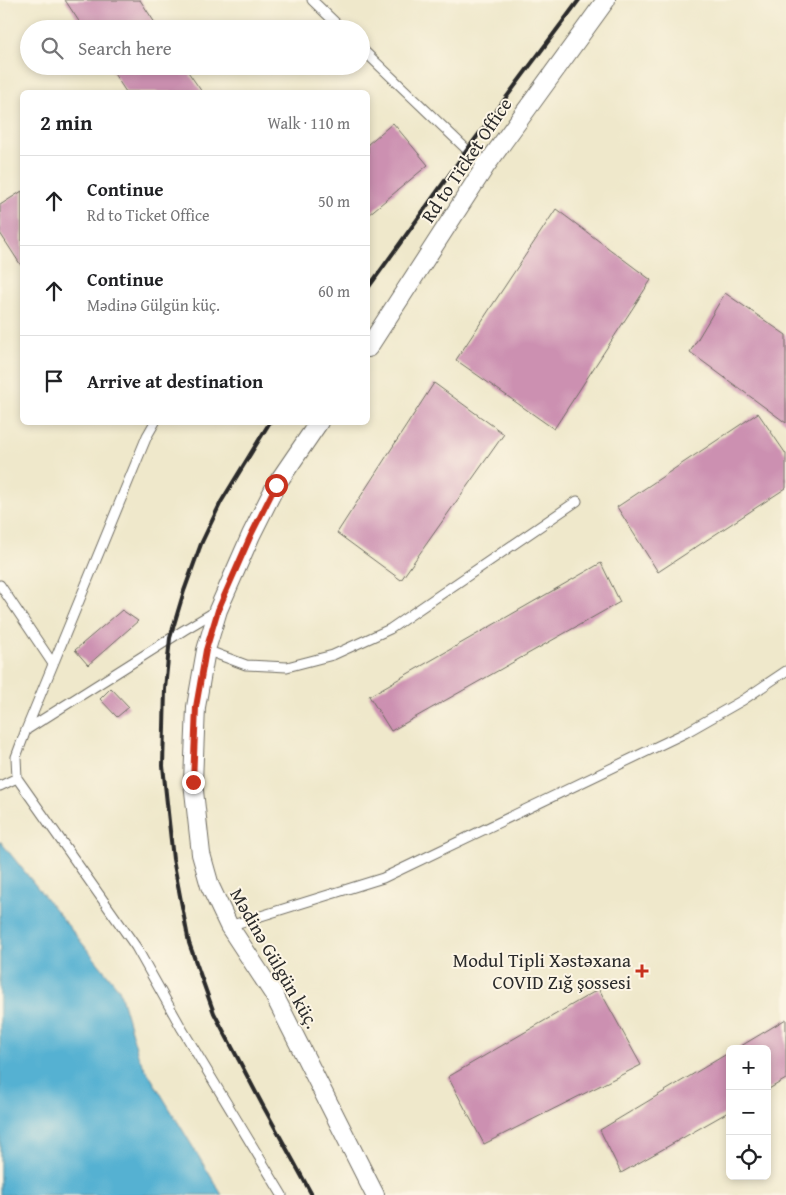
<!DOCTYPE html>
<html lang="en">
<head>
<meta charset="utf-8">
<style>
	:root { --surface:#fff; --page:#f2f2f2; --text:#202124; --muted:#757577; --line:#e0e0e0 }
	body { margin:0; font-family:"Gentium Book Plus",serif; background:var(--page); color:var(--text) }
	.controls { position:absolute; right:15px; bottom:15px; display:grid; overflow:hidden; border-radius:8px; box-shadow:0 2px 8px #0003 }
	.controls button { width:45px; height:45px; display:grid; place-items:center; padding:0; border:0; border-bottom:1px solid var(--line); background:var(--surface); color:var(--text); font:25px sans-serif }
	.stop { position:absolute; width:15px; height:15px; margin:-11px; border:4px solid #c8321e; border-radius:50%; background:#fff }
	.stop.end { background:#c8321e; border-color:#fff; box-shadow:0 1px 5px #0008 }
	.list { margin:0; padding:0; list-style:none }
	h2 { display:flex; justify-content:space-between; align-items:center; height:65px; margin:0; padding:0 20px; font-size:21px }
	h2 small { font-size:16px; font-weight:400; color:var(--muted) }
	.list li { display:grid; grid-template-columns:32px 1fr auto; gap:15px; align-items:center; box-sizing:border-box; height:90px; padding:0 20px; border-top:1px solid var(--line) }
	.list b { display:block; font-size:19px; white-space:nowrap }
	.list p { margin:0; font-size:16px; white-space:nowrap; color:var(--muted) }
	.list em { font-size:16px; font-style:normal; color:var(--muted) }
	.icon { flex:none; width:28px; height:28px; fill:none; stroke:currentColor; stroke-width:2; stroke-linecap:round; stroke-linejoin:round }
	.map { position:relative; flex:none; width:786px; height:1195px; overflow:hidden }
	.search { position:absolute; background:var(--surface); box-shadow:0 2px 8px #0003; left:20px; top:20px; width:350px; height:55px; display:flex; align-items:center; gap:12px; box-sizing:border-box; padding:0 18px; border-radius:28px; color:var(--muted); font-size:19px }
	.panel { position:absolute; background:var(--surface); box-shadow:0 2px 8px #0003; left:20px; top:90px; width:350px; height:335px; border-radius:8px }
	.map>svg:first-child { display:block }
	.water { fill:#54b1d2; stroke:#406e7e }
	.building { fill:#cc90b1 }
	.lines { fill:none; stroke-linecap:round; stroke-linejoin:round }
	.service-casing { stroke:#706d63; stroke-width:11 }
	.minor-casing { stroke:#706d63; stroke-width:20 }
	.service { stroke:#fff; stroke-width:9 }
	.minor { stroke:#fff; stroke-width:18 }
	.rail { stroke:#2b2b2b; stroke-width:4 }
	.route { stroke:#c8321e; stroke-width:6 }
	.poi-dot { fill:#c8321e; stroke:#fcf5e5; stroke-width:2 }
	.labels { text-anchor:middle; dominant-baseline:central; stroke-width:4; stroke-linejoin:round; paint-order:stroke }
	.street-label { font-size:19px; fill:#2b2b2b; stroke:#fcf5e5 }
	.poi-label { font-size:19px; fill:#2b2b2b; stroke:#fcf5e5; text-anchor:end }
</style>
</head>
<body>
<div class="map">
<svg width="786" height="1195" viewBox="0 0 786 1195">
	<rect width="100%" height="100%" fill="#fcf5e5"/>
	<filter id="ink" filterUnits="userSpaceOnUse"><feTurbulence type="fractalNoise" baseFrequency=".02" numOctaves="2"/><feDisplacementMap in="SourceGraphic" scale="10" xChannelSelector="R" yChannelSelector="G"/><feConvolveMatrix kernelMatrix="1 2 1 2 8 2 1 2 1" color-interpolation-filters="sRGB"/></filter>
	<filter id="wash" filterUnits="userSpaceOnUse"><feTurbulence type="fractalNoise" baseFrequency=".0096" numOctaves="4" result="noise"/><feDisplacementMap in="SourceGraphic" scale="20" xChannelSelector="R" yChannelSelector="G"/><feGaussianBlur stdDeviation="1.12" result="paint"/><feColorMatrix in="noise" values="0 0 0 0 0 0 0 0 0 0 0 0 0 0 0 0 0 1.4 0 .05"/><feComposite in="paint" operator="in"/></filter>
	<g filter="url(#wash)">
		<rect width="100%" height="100%" fill="#efe8cb"/>
		<path class="water" d="M0 841 119 989 139 1058 222 1195H0Z"/>
		<g id="blocks">
			<path class="building" d="M65 0H140L159 29H84Z
				M109 66H184L202 92H126Z
				M393 123 428 165 368 215V144Z
				M22 191V267L0 233V205Z
				M556 209 651 280 554 429 456 360Z
				M725 293 786 335V423L690 352Z
				M434 383 504 434 401 580 337 533Z
				M758 413 786 454V488L658 572 617 507Z
				M601 563 620 602 391 731 369 696Z
				M122 610 138 621 88 665 75 650Z
				M111 688 129 707 117 717 100 699Z
				M599 989 641 1065 484 1144 448 1077Z
				M786 1019V1079L767 1090V1049H736Z
				M730 1052V1111L621 1173 600 1130Z"/>
		</g>
	</g>
	<g filter="url(#ink)">
		<use href="#blocks" fill-opacity="0" stroke="#706d63" stroke-width="1"/>
		<g class="lines">
			<defs>
				<path id="service" d="M312 0 342 29
					M361 48 485 167
					M155 422 147 436 26 730 16 757 17 778 136 947 182 1029 282 1195
					M0 585 53 664
					M206 650 246 665 287 667 333 655 390 629 577 501
					M26 730 184 630 216 611
					M0 786 17 778
					M229 926 383 878 685 733 743 700 786 671"/>
				<path id="minor" d="M368 348 485 167 606 0
					M319 422 276 485 251 535 218 610 206 650 196 707 193 782 201 854 210 886 229 926 273 993 375 1195"/>
			</defs>
			<use href="#service" class="service-casing"/>
			<use href="#minor" class="minor-casing"/>
			<use href="#service" class="service"/>
			<use href="#minor" class="minor"/>
			<path class="rail" d="M368 288 467 150 579 0
				M270 422 221 502 201 544 184 591 170 638 165 689 163 766 173 859 189 943 214 1013 262 1104 312 1195"/>
		</g>
	</g>
	<g class="lines" filter="url(#ink)">
		<path class="route" d="M193 782 196 707 206 650 218 610 251 535 276 485"/>
	</g>
	<path class="poi-dot" d="M639.5 963.5h5v5h5v5h-5v5h-5v-5h-5v-5h5z"/>
	<g class="labels">
		<g class="street-label">
			<text transform="translate(466 160) rotate(-56)">Rd to Ticket Office</text>
			<text transform="translate(275 958) rotate(60)">Mədinə Gülgün küç.</text>
		</g>
		<g class="poi-label">
			<text x="631" y="960">Modul Tipli Xəstəxana<tspan x="631" dy="22">COVID Zığ şossesi</tspan></text>
		</g>
	</g>
</svg>
<div class="controls">
<button>+</button>
<button>−</button>
<button><svg class="icon" aria-label="locate" viewBox="0 0 24 24"><circle cx="12" cy="12" r="6"/><path d="M12 2v4M12 18v4M2 12h4M18 12h4"/></svg></button>
</div>
<div class="stop" style="left:276px;top:485px"></div>
<div class="stop end" style="left:193px;top:782px"></div>
<div class="search"><svg class="icon" aria-label="search" viewBox="0 0 24 24"><circle cx="10" cy="10" r="6"/><path d="M15 15l6 6"/></svg>Search here</div>
<section class="panel">
<h2>2 min<small>Walk · 110 m</small></h2>
<ul class="list">
<li><svg class="icon" aria-label="ahead" viewBox="0 0 24 24"><path d="M12 20V5M6 11l6-6 6 6"/></svg><div><b>Continue</b><p>Rd to Ticket Office</p></div><em>50 m</em></li>
<li><svg class="icon" aria-label="ahead" viewBox="0 0 24 24"><path d="M12 20V5M6 11l6-6 6 6"/></svg><div><b>Continue</b><p>Mədinə Gülgün küç.</p></div><em>60 m</em></li>
<li><svg class="icon" aria-label="arrive" viewBox="0 0 24 24"><path d="M6 21V4h12l-3 4 3 4H6"/></svg><div><b>Arrive at destination</b></div></li>
</ul>
</section>
</div>
</body>
</html>
